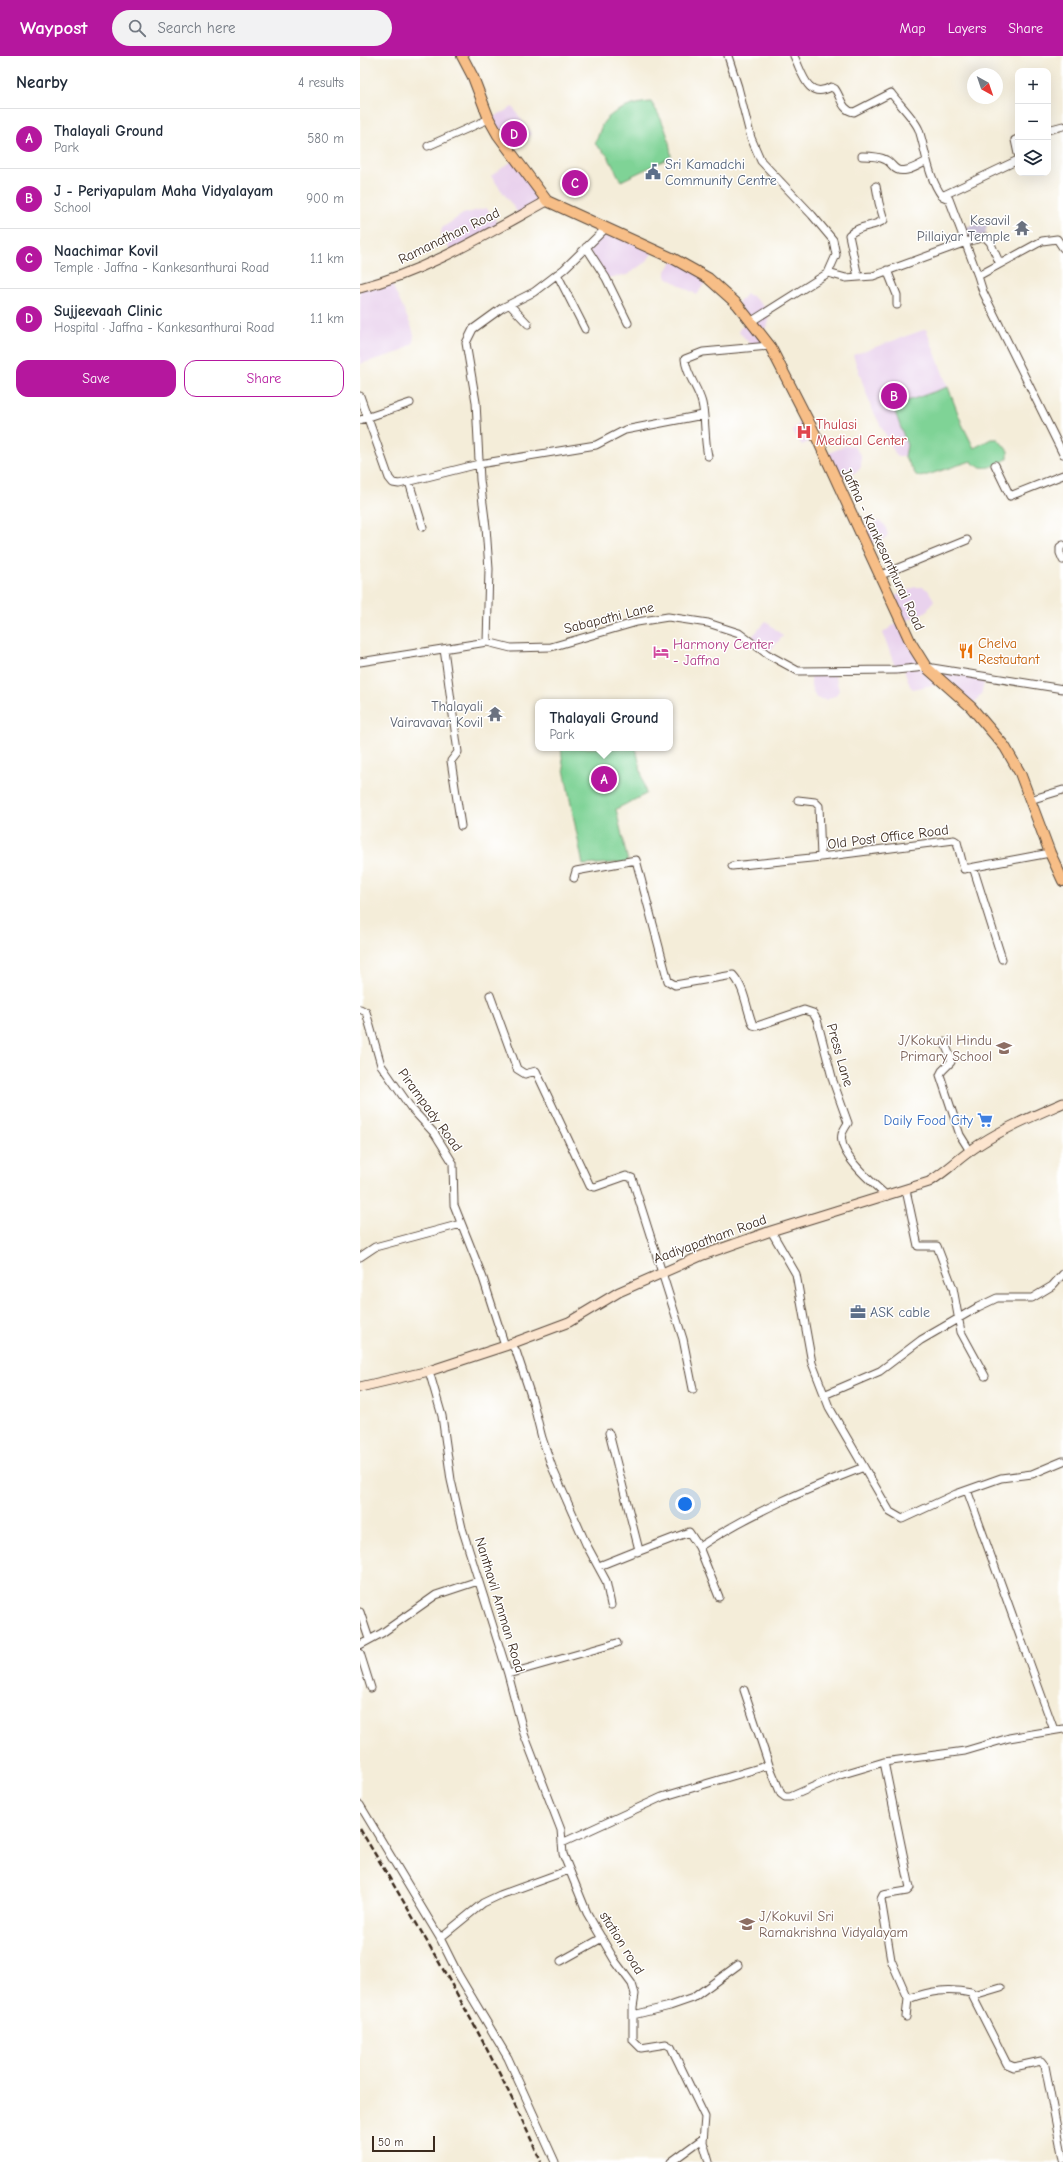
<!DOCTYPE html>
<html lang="en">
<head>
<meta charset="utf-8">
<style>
	:root { --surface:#fff; --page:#f2f2f3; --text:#1f2937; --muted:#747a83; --line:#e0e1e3; --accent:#b5179e }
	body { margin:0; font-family:"Comic Neue",sans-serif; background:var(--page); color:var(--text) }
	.controls { position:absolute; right:12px; top:12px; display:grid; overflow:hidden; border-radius:8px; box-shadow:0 4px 16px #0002 }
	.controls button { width:36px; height:36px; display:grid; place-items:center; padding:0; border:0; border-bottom:1px solid var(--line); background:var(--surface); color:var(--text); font:20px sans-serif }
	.compass { position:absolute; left:607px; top:12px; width:36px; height:36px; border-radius:50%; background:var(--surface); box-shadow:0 4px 16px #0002; rotate:140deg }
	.scale { position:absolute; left:12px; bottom:10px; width:63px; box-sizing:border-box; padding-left:4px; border:2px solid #3b2a1e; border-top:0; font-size:11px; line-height:14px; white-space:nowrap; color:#3b2a1e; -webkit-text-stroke:3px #fff; paint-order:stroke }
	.you { position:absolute; left:325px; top:1448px; width:14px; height:14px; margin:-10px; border:3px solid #fff; border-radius:50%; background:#1a73e8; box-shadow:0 0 0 6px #1a73e833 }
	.badge { display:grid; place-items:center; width:26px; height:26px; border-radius:50%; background:var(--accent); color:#fff; font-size:13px; font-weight:700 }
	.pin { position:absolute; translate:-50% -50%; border:2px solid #fff; box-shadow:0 1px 4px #0006 }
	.popup { position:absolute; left:175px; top:643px; width:138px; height:52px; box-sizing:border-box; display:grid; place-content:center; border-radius:8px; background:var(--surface); filter:drop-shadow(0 1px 3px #0005); font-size:13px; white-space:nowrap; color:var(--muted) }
	.popup b { font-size:15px; color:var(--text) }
	.popup::after { content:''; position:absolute; left:50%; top:100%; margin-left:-8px; border:8px solid transparent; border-top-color:var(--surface) }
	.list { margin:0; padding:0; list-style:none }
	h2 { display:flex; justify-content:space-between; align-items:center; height:52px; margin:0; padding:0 16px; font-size:17px }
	h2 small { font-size:13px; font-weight:400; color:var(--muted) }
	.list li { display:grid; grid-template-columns:26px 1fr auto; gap:12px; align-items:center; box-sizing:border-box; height:60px; padding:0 16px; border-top:1px solid var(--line) }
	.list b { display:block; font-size:15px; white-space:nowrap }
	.list p { margin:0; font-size:13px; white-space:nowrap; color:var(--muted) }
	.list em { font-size:13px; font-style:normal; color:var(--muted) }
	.actions { display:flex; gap:8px; padding:12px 16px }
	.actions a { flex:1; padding:9px 0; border:1px solid var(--accent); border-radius:12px; text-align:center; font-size:14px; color:var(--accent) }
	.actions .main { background:var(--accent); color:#fff }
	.icon { flex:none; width:22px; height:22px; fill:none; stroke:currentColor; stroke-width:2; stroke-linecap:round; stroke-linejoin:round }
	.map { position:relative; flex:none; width:703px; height:2106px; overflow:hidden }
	header { display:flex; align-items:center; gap:24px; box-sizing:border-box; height:56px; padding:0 20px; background:var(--accent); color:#fff }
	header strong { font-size:19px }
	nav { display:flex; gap:22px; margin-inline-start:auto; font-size:14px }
	.search { width:280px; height:36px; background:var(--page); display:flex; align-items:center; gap:10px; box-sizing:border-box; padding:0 14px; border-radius:22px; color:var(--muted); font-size:15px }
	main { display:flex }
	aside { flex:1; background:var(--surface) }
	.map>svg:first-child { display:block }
	.built { fill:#e9d2ed }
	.industrial { fill:#c9bfd7 }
	.green { fill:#7fd396; stroke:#5d7e5a }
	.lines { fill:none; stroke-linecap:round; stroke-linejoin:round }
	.street-casing { stroke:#57473a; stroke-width:9 }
	.secondary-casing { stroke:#57473a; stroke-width:11 }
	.primary-casing { stroke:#57473a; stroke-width:12 }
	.street { stroke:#fff; stroke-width:7 }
	.secondary { stroke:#fce5cf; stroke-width:9 }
	.primary { stroke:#f7be87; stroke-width:10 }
	.rail { stroke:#3b2a1e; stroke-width:2.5; stroke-dasharray:6 3; stroke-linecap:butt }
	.labels { text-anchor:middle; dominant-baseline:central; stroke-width:3; stroke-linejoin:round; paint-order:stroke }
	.service-label { font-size:14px; fill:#4e5e75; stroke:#fff; text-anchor:start }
	.worship-label { font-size:14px; fill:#5b616d; stroke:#fff; text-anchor:end }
	.street-label { font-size:14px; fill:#3b2a1e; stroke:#fff }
	.health-label { font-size:14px; fill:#be3a42; stroke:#fff; text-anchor:start }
	.food-label { font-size:14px; fill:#c56008; stroke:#fff; text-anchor:start }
	.hotel-label { font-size:14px; fill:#b23c85; stroke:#fff; text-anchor:start }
	.education-label { font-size:14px; fill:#785e54; stroke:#fff; text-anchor:end }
	.shop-label { font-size:14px; fill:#366cbe; stroke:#fff; text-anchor:end }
</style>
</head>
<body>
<header>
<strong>Waypost</strong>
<div class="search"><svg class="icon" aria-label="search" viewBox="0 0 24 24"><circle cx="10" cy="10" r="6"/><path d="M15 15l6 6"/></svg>Search here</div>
<nav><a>Map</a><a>Layers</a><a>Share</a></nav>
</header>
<main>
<aside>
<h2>Nearby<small>4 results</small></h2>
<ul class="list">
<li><span class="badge">A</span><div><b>Thalayali Ground</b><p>Park</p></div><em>580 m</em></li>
<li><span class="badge">B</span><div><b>J - Periyapulam Maha Vidyalayam</b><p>School</p></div><em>900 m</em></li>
<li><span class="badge">C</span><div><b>Naachimar Kovil</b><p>Temple · Jaffna - Kankesanthurai Road</p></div><em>1.1 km</em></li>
<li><span class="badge">D</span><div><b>Sujjeevaah Clinic</b><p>Hospital · Jaffna - Kankesanthurai Road</p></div><em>1.1 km</em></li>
</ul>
<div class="actions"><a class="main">Save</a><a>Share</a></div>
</aside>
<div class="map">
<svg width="703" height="2106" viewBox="0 0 703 2106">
	<rect width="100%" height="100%" fill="#fff"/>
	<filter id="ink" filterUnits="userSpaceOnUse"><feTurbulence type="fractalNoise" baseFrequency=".025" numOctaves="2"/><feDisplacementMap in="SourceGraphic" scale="8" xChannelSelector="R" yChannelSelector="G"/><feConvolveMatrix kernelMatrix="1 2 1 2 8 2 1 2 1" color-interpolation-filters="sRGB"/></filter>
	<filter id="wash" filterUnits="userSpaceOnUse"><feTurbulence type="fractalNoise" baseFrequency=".012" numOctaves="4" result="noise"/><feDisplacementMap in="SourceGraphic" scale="16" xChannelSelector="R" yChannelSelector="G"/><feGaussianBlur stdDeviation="0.9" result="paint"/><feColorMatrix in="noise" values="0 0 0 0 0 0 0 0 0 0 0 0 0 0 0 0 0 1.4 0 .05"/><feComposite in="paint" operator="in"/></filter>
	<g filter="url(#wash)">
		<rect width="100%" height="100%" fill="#f4edd9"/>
		<path class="built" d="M153 51 171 78 147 93 129 63Z
			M155 103 187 145 160 160 131 120Z
			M126 152 134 160 139 172 91 196 81 178 82 172 103 158Z
			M245 173 294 194 287 205 267 219 246 222 226 191Z
			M314 203 348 222 337 239 306 221V215Z
			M30 224 52 272 54 279 53 287 40 296 0 308V232Z
			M386 238 392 240 408 254 409 266 402 278 410 290 393 291 379 276 380 272 392 265 377 248Z
			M566 273 588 331 534 350 547 389 545 401H537L511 351 493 299Z
			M448 364 453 384 442 389 434 378 433 375 439 367Z
			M485 390H493L501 399V411L497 416 476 423 464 399Z
			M519 465 525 469 528 479 524 483 507 488 499 473Z
			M555 531H563L568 534 574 544 567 555 543 566 566 611 626 620 621 639 611 651 582 627 553 633 550 630 544 613 536 614 523 577 532 570 542 566 531 542Z
			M406 565 423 580 407 598 389 584Z
			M451 615H474L479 634 476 639 466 644 456 642 451 630Z"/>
		<path class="industrial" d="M616 167 627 168 625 181 606 186 602 173Z"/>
		<path class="green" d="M291 46C302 62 310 81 311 101L261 125 247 99 235 88C238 81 240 73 243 67 253 53 275 47 291 46Z
			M588 331 602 368 614 392 631 383H638L648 395V402C637 410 621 417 611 405L561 421 556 419 545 401 547 389 533 350Z
			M201 692H276L286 738 256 753 268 806 223 809 203 708Z"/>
	</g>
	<g filter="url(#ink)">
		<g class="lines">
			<defs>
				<path id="street" d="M368 0 378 31 391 82 401 105 452 159 473 184 476 199 468 217 392 265
					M434 0C443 18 447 44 471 31L475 33C481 41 482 55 494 56L531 37C538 47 555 63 559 74 566 96 568 121 582 140
					M688 74 703 70
					M658 83 655 84 658 98
					M68 90 129 63
					M502 100C509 100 519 100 526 104 534 108 533 117 547 114 553 113 561 108 567 105
					M226 191 246 222 268 267
					M703 192 697 183 682 185 618 220 623 236 703 398
					M527 214 537 239V249
					M468 217 486 222 513 220 606 186 625 181 630 186 640 208
					M197 218 225 273
					M618 220 589 143 582 140 658 104
					M498 221 489 179C501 168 512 172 524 164L519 147 516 130
					M150 249 168 268
					M0 340 29 422 33 427 39 428 119 408 236 389 265 374 343 359
					M0 364 50 347
					M348 400C344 382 346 364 342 347 338 331 326 319 325 303L343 296 410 290
					M635 409 650 440 703 419
					M49 426 63 471
					M703 489 700 491V497L703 504
					M521 519 607 484
					M127 586 129 513 126 471 120 424 116 346 106 287 113 273 142 252 174 236 204 213 245 173
					M84 593 98 696 91 705 101 770
					M0 606 127 586 151 592 191 591 277 566 308 561 348 567 379 577 407 598 438 615 536 614 566 611 703 633
					M438 744 455 746 459 750 461 801
					M670 744 703 734
					M372 810 461 801 594 784 597 786 604 813 690 797
					M613 811 642 903
					M214 822 216 815 276 804 308 925 315 929 373 919C385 932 386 952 393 969L397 970 444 954 453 957 457 964 473 1025 488 1067C486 1070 483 1075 482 1078 477 1098 514 1128 527 1140
					M130 939 157 1013 165 1018 176 1015 230 1130 235 1131 266 1120 272 1122 323 1283 333 1333
					M0 953 6 956 21 1009 51 1052 75 1078 93 1107 94 1149 123 1222 145 1290
					M584 986 591 1002V1006L582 1015 580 1019 600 1079 610 1095
					M546 1134 558 1190H577L593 1232 601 1276 625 1320
					M411 1175 436 1218 452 1307 469 1351 530 1456 542 1463 596 1438 641 1422 672 1418 703 1405
					M0 1201 15 1191 101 1168
					M150 1287 156 1295 173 1346 182 1382 192 1411 226 1488 246 1525 251 1549
					M69 1315 82 1360 91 1424 102 1472 148 1618 164 1678 201 1774 203 1798 227 1857 255 1905 272 1928 275 1938 273 1951V1984L281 1992 306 1988 311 1991 345 2061 343 2086 349 2106
					M464 1339 520 1315 561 1284 618 1251 637 1242H672L692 1230 703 1218
					M607 1434 694 1674
					M339 1491 359 1541
					M277 1496 329 1476 339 1491C390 1457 447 1433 504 1411
					M239 1510 279 1494 249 1377
					M0 1556 9 1583
					M0 1589 22 1577 76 1539 118 1525
					M0 1597 11 1632
					M148 1618 257 1587
					M384 1634 409 1709
					M524 1706 550 1832 547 1835 523 1839 521 1843 531 1904 548 1943 546 1961
					M0 1749 80 1882 98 1918 148 2002 195 2106
					M202 1787 302 1741 409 1709 421 1738 425 1741H430L480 1719 524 1706 605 1695 649 1682 703 1673
					M80 1882 123 1847 140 1839 209 1814
					M201 1905 242 1882
					M614 1940 641 1932
					M548 1943C570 1935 588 1932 611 1937L647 2008 654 2011 681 2005 685 2010 703 2103
					M273 1959 310 1950 333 1942 378 1909
					M311 2106 341 2084 343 2086"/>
				<path id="secondary" d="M0 232C67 215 127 178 187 145
					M0 1331 69 1315 145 1290 209 1266 259 1236 343 1199 411 1175 569 1126C584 1117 596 1105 610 1095 639 1074 671 1061 703 1047"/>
				<path id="primary" d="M102 0 113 21 129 63 138 79 187 145 314 203 348 222 377 248 410 290 456 380 551 587 566 611 611 651 645 691 660 717 690 797 703 825"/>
			</defs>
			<use href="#street" class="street-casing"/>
			<use href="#secondary" class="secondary-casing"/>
			<use href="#primary" class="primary-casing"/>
			<use href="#street" class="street"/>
			<use href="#secondary" class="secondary"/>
			<use href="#primary" class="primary"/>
			<path class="rail" d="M0 1773C65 1881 131 1990 181 2106"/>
		</g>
	</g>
	<defs>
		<symbol id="civic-bare" viewBox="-9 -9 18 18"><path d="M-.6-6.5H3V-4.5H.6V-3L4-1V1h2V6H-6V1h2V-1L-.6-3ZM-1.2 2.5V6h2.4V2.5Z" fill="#5c6f8a" stroke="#fff" stroke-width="2.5" paint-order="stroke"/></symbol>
		<symbol id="temple-bare" viewBox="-9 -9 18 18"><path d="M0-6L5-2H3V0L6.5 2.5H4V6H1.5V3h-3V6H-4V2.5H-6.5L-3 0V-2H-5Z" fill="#6b7280" stroke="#fff" stroke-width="2.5" paint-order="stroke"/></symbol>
		<symbol id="hospital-bare" viewBox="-9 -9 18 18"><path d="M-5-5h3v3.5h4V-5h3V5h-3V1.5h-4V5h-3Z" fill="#e0444e" stroke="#fff" stroke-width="2.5" paint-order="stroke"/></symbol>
		<symbol id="restaurant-bare" viewBox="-9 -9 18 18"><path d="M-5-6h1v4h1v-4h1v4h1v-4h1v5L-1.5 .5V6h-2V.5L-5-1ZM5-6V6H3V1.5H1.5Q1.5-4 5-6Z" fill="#e8710a" stroke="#fff" stroke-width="2.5" paint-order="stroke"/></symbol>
		<symbol id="hotel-bare" viewBox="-9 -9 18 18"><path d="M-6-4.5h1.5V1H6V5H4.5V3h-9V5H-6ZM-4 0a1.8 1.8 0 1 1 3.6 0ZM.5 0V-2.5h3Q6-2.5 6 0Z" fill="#d1479c" stroke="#fff" stroke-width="2.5" paint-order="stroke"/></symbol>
		<symbol id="school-bare" viewBox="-9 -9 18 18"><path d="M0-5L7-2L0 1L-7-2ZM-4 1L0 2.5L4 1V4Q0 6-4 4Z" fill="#8d6e63" stroke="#fff" stroke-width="2.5" paint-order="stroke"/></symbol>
		<symbol id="supermarket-bare" viewBox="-9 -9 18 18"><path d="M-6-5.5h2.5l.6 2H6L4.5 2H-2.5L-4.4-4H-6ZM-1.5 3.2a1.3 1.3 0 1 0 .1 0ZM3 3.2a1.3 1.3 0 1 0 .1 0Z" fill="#3f7fe0" stroke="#fff" stroke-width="2.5" paint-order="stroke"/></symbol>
		<symbol id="office-bare" viewBox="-9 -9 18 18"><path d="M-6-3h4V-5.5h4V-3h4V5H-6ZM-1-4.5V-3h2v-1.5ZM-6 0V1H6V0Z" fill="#5c6f8a" stroke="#fff" stroke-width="2.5" paint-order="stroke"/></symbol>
	</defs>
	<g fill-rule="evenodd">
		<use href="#civic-bare" x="282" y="105" width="22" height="22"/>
		<use href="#temple-bare" x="651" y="161" width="22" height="22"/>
		<use href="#hospital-bare" x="433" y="365" width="22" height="22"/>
		<use href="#restaurant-bare" x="595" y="584" width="22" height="22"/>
		<use href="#hotel-bare" x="290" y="585" width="22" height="22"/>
		<use href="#temple-bare" x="124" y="647" width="22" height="22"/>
		<use href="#school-bare" x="633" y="981" width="22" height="22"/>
		<use href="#supermarket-bare" x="614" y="1053" width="22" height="22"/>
		<use href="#office-bare" x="487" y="1245" width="22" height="22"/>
		<use href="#school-bare" x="376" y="1857" width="22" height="22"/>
	</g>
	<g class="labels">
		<g class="service-label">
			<text x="305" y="108">Sri Kamadchi<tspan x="305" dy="16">Community Centre</tspan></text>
			<text x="510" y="1256">ASK cable</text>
		</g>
		<g class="worship-label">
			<text x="650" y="164">Kesavil<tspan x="650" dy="16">Pillaiyar Temple</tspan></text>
			<text x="123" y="650">Thalayali<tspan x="123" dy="16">Vairavavar Kovil</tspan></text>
		</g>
		<g class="street-label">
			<text transform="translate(89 180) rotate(-26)">Ramanathan Road</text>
			<text transform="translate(523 493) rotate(65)">Jaffna - Kankesanthurai Road</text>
			<text transform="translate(249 562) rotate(-14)">Sabapathi Lane</text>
			<text transform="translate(528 781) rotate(-7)">Old Post Office Road</text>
			<text transform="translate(480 999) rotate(74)">Press Lane</text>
			<text transform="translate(70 1054) rotate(54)">Pirampady Road</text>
			<text transform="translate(350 1183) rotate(-20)">Aadiyapatham Road</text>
			<text transform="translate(140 1549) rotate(73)">Nanthavil Amman Road</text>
			<text transform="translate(262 1887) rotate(58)">station road</text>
		</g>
		<g class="health-label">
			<text x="456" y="368">Thulasi<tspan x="456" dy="16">Medical Center</tspan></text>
		</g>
		<g class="food-label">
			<text x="618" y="587">Chelva<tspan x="618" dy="16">Restautant</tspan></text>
		</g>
		<g class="hotel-label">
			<text x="313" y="588">Harmony Center<tspan x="313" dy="16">- Jaffna</tspan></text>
		</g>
		<g class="education-label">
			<text x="632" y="984">J/Kokuvil Hindu<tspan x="632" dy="16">Primary School</tspan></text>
			<text x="399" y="1860" text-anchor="start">J/Kokuvil Sri<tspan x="399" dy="16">Ramakrishna Vidyalayam</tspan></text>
		</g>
		<g class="shop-label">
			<text x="613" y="1064">Daily Food City</text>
		</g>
	</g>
</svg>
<div class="controls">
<button>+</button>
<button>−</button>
<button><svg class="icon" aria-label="layers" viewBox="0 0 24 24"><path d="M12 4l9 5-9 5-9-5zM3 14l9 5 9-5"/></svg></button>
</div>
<svg class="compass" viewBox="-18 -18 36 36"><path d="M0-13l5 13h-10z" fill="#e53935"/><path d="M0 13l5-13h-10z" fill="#747a83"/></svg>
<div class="scale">50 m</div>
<div class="you"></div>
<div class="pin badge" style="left:244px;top:723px">A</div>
<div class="popup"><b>Thalayali Ground</b>Park</div>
<div class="pin badge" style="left:534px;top:340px">B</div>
<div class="pin badge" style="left:215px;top:127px">C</div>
<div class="pin badge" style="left:154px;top:78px">D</div>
</div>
</main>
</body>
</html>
